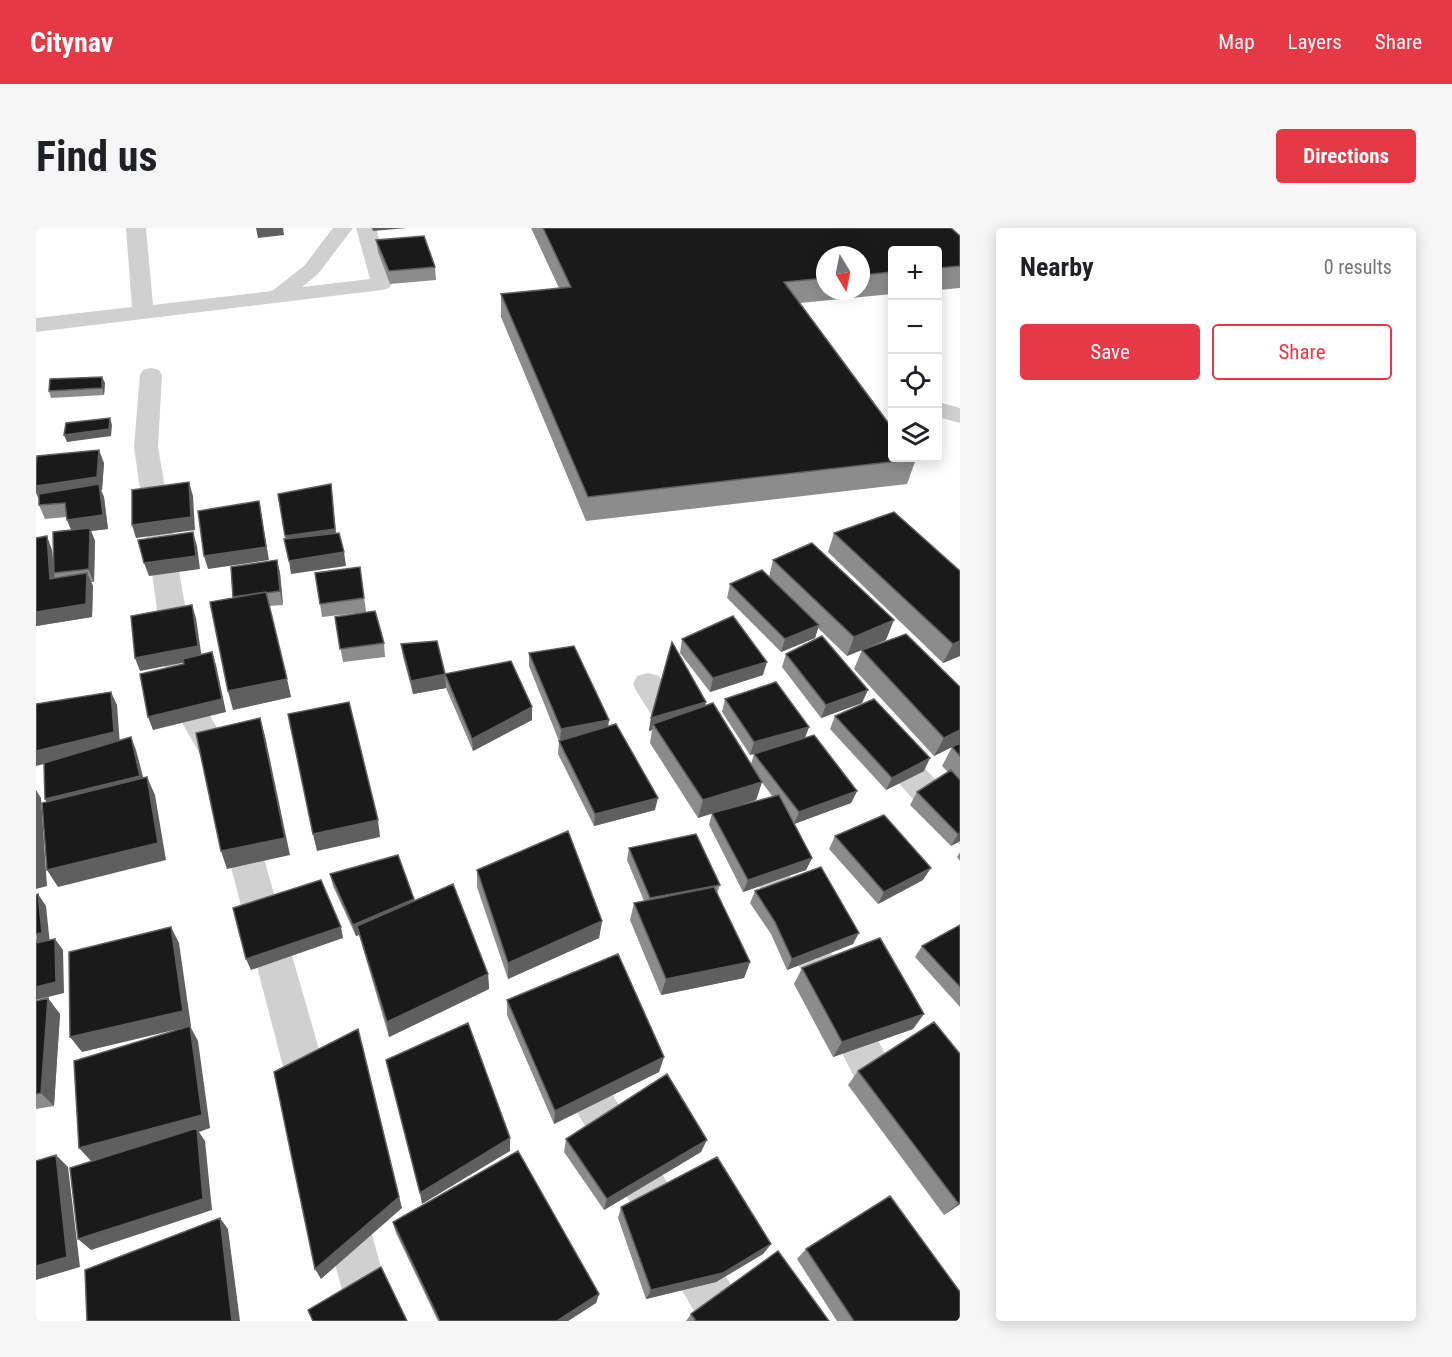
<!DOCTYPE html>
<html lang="en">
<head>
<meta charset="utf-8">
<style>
	:root { --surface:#fff; --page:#f6f6f6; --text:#202124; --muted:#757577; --line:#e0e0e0; --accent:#e63946 }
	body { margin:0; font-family:"Roboto Condensed",sans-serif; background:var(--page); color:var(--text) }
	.controls { position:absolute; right:18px; top:18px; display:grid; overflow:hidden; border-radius:6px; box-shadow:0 3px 15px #0003 }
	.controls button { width:54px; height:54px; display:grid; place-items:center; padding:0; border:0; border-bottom:2px solid var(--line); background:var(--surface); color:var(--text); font:30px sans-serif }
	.compass { position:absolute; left:780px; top:18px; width:54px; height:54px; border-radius:50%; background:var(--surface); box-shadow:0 3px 15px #0003; rotate:170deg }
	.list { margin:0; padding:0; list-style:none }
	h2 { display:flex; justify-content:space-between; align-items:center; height:78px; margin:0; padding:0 24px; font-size:26px }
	h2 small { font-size:20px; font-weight:400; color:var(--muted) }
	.actions { display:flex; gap:12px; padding:18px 24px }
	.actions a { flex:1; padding:14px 0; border:2px solid var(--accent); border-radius:6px; text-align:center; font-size:21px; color:var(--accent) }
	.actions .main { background:var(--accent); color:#fff }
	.icon { flex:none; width:33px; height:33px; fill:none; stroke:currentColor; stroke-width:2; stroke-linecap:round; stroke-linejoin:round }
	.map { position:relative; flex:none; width:924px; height:1093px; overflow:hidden; border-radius:6px }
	header { display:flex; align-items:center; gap:36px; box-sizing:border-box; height:84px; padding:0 30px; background:var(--accent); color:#fff }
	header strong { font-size:28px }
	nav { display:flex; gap:33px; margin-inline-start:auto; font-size:21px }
	.intro { display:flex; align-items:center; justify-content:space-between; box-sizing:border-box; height:144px; padding:0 36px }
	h1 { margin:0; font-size:42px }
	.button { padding:15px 27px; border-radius:6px; background:var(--accent); color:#fff; font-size:21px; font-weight:700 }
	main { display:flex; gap:36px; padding:0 36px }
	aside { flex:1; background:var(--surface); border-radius:6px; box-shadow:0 3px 15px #0003 }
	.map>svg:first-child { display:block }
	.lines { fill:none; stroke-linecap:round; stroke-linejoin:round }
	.minor { fill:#d0d0d0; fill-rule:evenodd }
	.wall { fill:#8c8c8c; fill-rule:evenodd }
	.shaded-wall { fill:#5f5f5f }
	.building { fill:#1a1a1a; stroke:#5f5f5f; stroke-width:1.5 }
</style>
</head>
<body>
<header>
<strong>Citynav</strong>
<nav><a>Map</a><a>Layers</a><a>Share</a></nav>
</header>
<div class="intro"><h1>Find us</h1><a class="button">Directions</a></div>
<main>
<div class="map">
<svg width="924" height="1093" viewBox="0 0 924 1093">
	<rect width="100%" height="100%" fill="#fff"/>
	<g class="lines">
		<path class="minor" d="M90 0H110L117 77 236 63 268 38 297 0H317L282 46 266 59 334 51 320 0H340L356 56 353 60 346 62 0 104V90L96 79Z
			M115 140 123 142 126 147 122 219 165 472 199 531 203 544 199 553 187 557 175 553 167 532 134 473 98 219 104 147 107 142Z
			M902 174 924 180V195L902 189Z
			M612 445 623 448 656 499 661 508 656 517 645 520 634 517 601 464 597 456 601 448Z
			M848 504 859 507 924 579V616L912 612 837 525 832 516 837 507Z
			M200 579 212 583 217 593 298 873 292 887 277 893 262 887 256 873 183 593 188 583Z
			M718 600 730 604 868 861 874 875 868 889 853 895 838 889 701 614 706 604Z
			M536 819 550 824 707 1076 713 1093H664L522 852 516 838 522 824Z
			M306 956 321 963 328 978 360 1093H314L284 978 291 963Z"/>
	</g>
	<path class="wall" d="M495 0H915L924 38V60L902 62V22H856V66L764 75 880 231 871 256 550 293 465 89V66L523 60ZM789 27H825V63H789Z
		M340 12 399 39 400 52 354 56 342 24Z
		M66 149 69 155 68 167 15 170 13 163Z
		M68 235 66 262H65L68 269 72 301 55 303 59 313 58 354H55L57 358 56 389 0 398V310L16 322 18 342 35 302 30 289 9 291 3 277V272L0 264V238Z
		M858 284 924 428 907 435 792 324 798 305Z
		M241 332 244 345 247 377 233 378 255 469 197 482V370L195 339Z
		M737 332 850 412 811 428 782 400 779 410 745 424 691 370 694 356 733 349Z
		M324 339 330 384 286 389 284 376Z
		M299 389 348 415 349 429 307 434Z
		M646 411 727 447 674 464 644 425Z
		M365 416 409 446 496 492 437 523 410 460 377 466 367 429Z
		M826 422 924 515V613L915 618 874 577 881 564 912 544 906 538 916 519 898 528 818 441Z
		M493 425 573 492 572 498 619 582 558 598 522 526 523 513 493 438Z
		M750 426 826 475 785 490 746 439Z
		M689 471 773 499 769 510 821 563 815 575 758 596 776 630 770 642 707 664 673 597 676 585 662 590 614 515 616 502 613 503 615 490 669 478 715 536 718 526 714 527 686 484ZM724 552 737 569 689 582 720 572 726 554Z
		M799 488 888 543 850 562 794 501Z
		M799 608 887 652 842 676 793 621Z
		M593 620 684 657 681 665 714 734 708 750 625 767 594 692 598 675 608 673 591 632Z
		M924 624V633L921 629Z
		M441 642 566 693 563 710 472 751 441 659Z
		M294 646 378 671V674L452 746 453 761 353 809 323 707 320 708 297 658Z
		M719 663 817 716 751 742 735 706 714 675Z
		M924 697V779L879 729 886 718Z
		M766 740 877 801 797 829 758 756Z
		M471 772 628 829 623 844 518 896 471 787Z
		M0 773 24 786 18 878 0 881Z
		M822 843 924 976 908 987 812 857Z
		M530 911 665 924 568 982 528 924Z
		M585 979 735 1016 727 1026 680 1054 610 1071 582 990Z
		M357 994 563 1066 560 1075 532 1093H402L360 1005Z
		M770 1021 924 1093H801L761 1031Z
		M655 1086 793 1093H650Z"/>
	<path class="shaded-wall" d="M220 0H247L248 7 222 10Z
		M336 0H371L337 3Z
		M66 149 69 155 68 167 66 160Z
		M74 190 76 197 75 208 31 214 28 207Z
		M63 222 68 235 66 262H65L68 269 72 301 55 303 59 313 58 354 31 292 64 262 3 272 0 264V258Z
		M153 254 157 268 159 302 100 310 96 297Z
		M295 256 301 315 252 321 249 308Z
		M223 273 233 332 172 341 168 328Z
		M157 304 161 318 164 341 113 348 108 335Z
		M11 308 16 322 20 364 14 351Z
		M308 324 310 338 255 346 253 333Z
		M241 332 244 345 247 377 244 363Z
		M51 345 57 358 56 389 0 398V384Z
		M156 377 160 390 166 431 104 443 99 430Z
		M858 392 850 412 811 428 818 409Z
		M783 397 779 410 745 424 749 411Z
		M924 413V428L907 435 917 416Z
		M176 424 180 437 190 484 117 502 112 489Z
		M731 434 727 447 674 464 677 450Z
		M409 446 410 460 377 466 375 453Z
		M251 451 255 469 197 482 192 463Z
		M832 462 826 475 785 490 790 477Z
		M75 464 81 477 84 517 0 538V523Z
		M670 474 667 487 617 496 616 502 613 503 615 490Z
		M496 479V492L437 523 436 511Z
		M224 490 229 508 254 627 191 641 185 623Z
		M573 492 571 505 524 514 525 501Z
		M773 499 768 512 714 527 718 514Z
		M924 502V515L898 528 908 510Z
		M95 509 100 522 110 560 16 584 9 571Z
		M894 530 888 543 850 562 856 550Z
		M111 549 119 567 130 632 22 659 11 642Z
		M726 554 720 572 662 590 667 572Z
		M0 562 5 570 11 658 0 661Z
		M821 563 815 575 758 596 763 584Z
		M622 570 619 582 558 598 559 586Z
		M342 592 344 609 281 623 277 606Z
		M924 605V613L915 618 922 606Z
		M776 630 770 642 707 664 712 652Z
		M895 640 887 652 842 676 848 664Z
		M2 666 10 678 14 716 0 719Z
		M378 671 379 683 321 698 323 707 320 708 317 697Z
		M566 693 563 710 472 751V735Z
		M135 699 143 715 155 798 46 824 34 809Z
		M305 699 307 710 215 742 210 731Z
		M823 705 817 716 751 742 756 731Z
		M19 711 27 722 28 765 0 772V759Z
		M714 734 708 750 625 767 630 751Z
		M452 746 453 761 353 809 351 794Z
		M12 770 24 786 18 878 5 865Z
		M888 786 877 801 797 829 806 814Z
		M154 798 162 813 174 900 163 904 169 913 176 982 55 1022 42 1011 161 904 55 933 43 920Z
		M326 816 366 980 285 1051 279 1041Z
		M628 829 623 844 518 896 519 883Z
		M474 910V923L386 976 384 965Z
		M671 912 665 924 568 982 571 971Z
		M20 927 32 939 44 1039 0 1052V1038Z
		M924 974V976L908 987Z
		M184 990 192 1001 204 1093H196Z
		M735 1016 727 1026 680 1054 610 1071 615 1062Z
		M563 1066 560 1075 532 1093H521Z"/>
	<path class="building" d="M507 0H915L924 8V38L902 40V22H856V44L825 47V27H789V50L748 54 856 200V230H879L880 231 552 269 465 66 535 59Z
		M388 8 399 39 353 43 340 12Z
		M66 149V160L13 163 14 151Z
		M74 190 73 201 28 207 30 195Z
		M63 222 61 249 0 258V238L1 228Z
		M153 254 155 289 96 297V262Z
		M63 256 67 287 31 292 29 275 3 277V266Z
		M295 256 299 301 249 308 242 266Z
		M223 273 230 319 168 328 162 283Z
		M858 284 924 343V413L917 416 798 305Z
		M54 300 53 341 18 345 17 304Z
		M157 304 160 328 108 335 102 312Z
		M303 305 308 324 253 333 248 311Z
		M11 308 14 351 51 345 50 376 0 384V310Z
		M776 315 858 392 818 409 737 332Z
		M241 332 244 363 230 365V364L197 369 195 339Z
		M324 339 328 370 284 376 279 345Z
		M726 342 783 397 749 411 694 356Z
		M230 364 251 451 192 463 174 374Z
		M156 377 162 418 99 430 95 388Z
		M339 383 348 415 304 421 299 389Z
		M697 388 731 434 677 450 646 411Z
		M870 406 924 459V502L908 510 826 422Z
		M786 408 832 462 790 477 750 426Z
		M401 413 409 446 475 433 496 479 436 511 409 446 375 453 365 416Z
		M636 414 670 474 615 490Z
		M538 418 573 492 525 501 493 425Z
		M176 424 186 471 112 489 104 446 148 436 147 431Z
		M740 454 773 499 718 514 689 471Z
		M75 464 78 504 0 523V476Z
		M838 471 894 530 856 550 799 488Z
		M313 474 342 592 277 606 252 486Z
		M677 475 726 554 667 572 617 496Z
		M224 490 249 610 185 623 160 505Z
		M580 496 622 570 559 586 523 513Z
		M778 507 821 563 763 584 718 526Z
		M95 509 104 548 9 571 8 535Z
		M924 515V528L916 519Z
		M915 542 924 552V605L922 606 881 564Z
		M111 549 122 615 11 642 6 575Z
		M743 567 776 630 712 652 676 585Z
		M848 587 895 640 848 664 799 608Z
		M532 603 566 693 472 735 441 642Z
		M660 606 684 657 614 670 593 620Z
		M362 627 378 671 317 697 294 646Z
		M785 639 823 705 756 731 739 694 719 663Z
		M285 652 305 699 210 731 197 680Z
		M417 656 452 746 351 794 321 698Z
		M678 659 714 734 630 751 598 675Z
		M2 666 6 705 0 706V667Z
		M924 697V759L886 718Z
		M135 699 147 783 34 809 33 724Z
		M844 710 888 786 806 814 766 740Z
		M19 711 20 754 0 759V715Z
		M582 726 628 829 519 883 471 772Z
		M12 770 5 865 0 866V773Z
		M898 794 924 826V974L922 975 822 843Z
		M432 795 474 910 384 965 350 832Z
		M154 798 166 887 43 920 38 833Z
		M322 801 363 969 279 1041 238 844Z
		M631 846 671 912 571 971 530 911Z
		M161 900 167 971 42 1011 34 940Z
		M482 923 563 1066 521 1093H404L357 994Z
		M20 927 31 1029 0 1038V933Z
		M681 929 735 1016 687 1045 615 1062 585 979Z
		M854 968 924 1064V1093H818L770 1021Z
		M184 990 196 1093H51L49 1042Z
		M742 1023 793 1093H660L655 1086Z
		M345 1039 371 1093H277L272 1082Z"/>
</svg>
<div class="controls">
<button>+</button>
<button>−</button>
<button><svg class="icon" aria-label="locate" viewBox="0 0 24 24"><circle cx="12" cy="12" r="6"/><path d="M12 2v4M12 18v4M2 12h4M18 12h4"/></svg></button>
<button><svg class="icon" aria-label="layers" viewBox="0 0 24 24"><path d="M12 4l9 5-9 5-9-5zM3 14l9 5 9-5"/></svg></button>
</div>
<svg class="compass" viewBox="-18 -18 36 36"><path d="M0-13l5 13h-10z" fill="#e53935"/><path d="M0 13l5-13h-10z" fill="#757577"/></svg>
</div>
<aside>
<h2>Nearby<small>0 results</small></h2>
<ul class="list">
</ul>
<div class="actions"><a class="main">Save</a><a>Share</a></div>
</aside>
</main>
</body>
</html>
